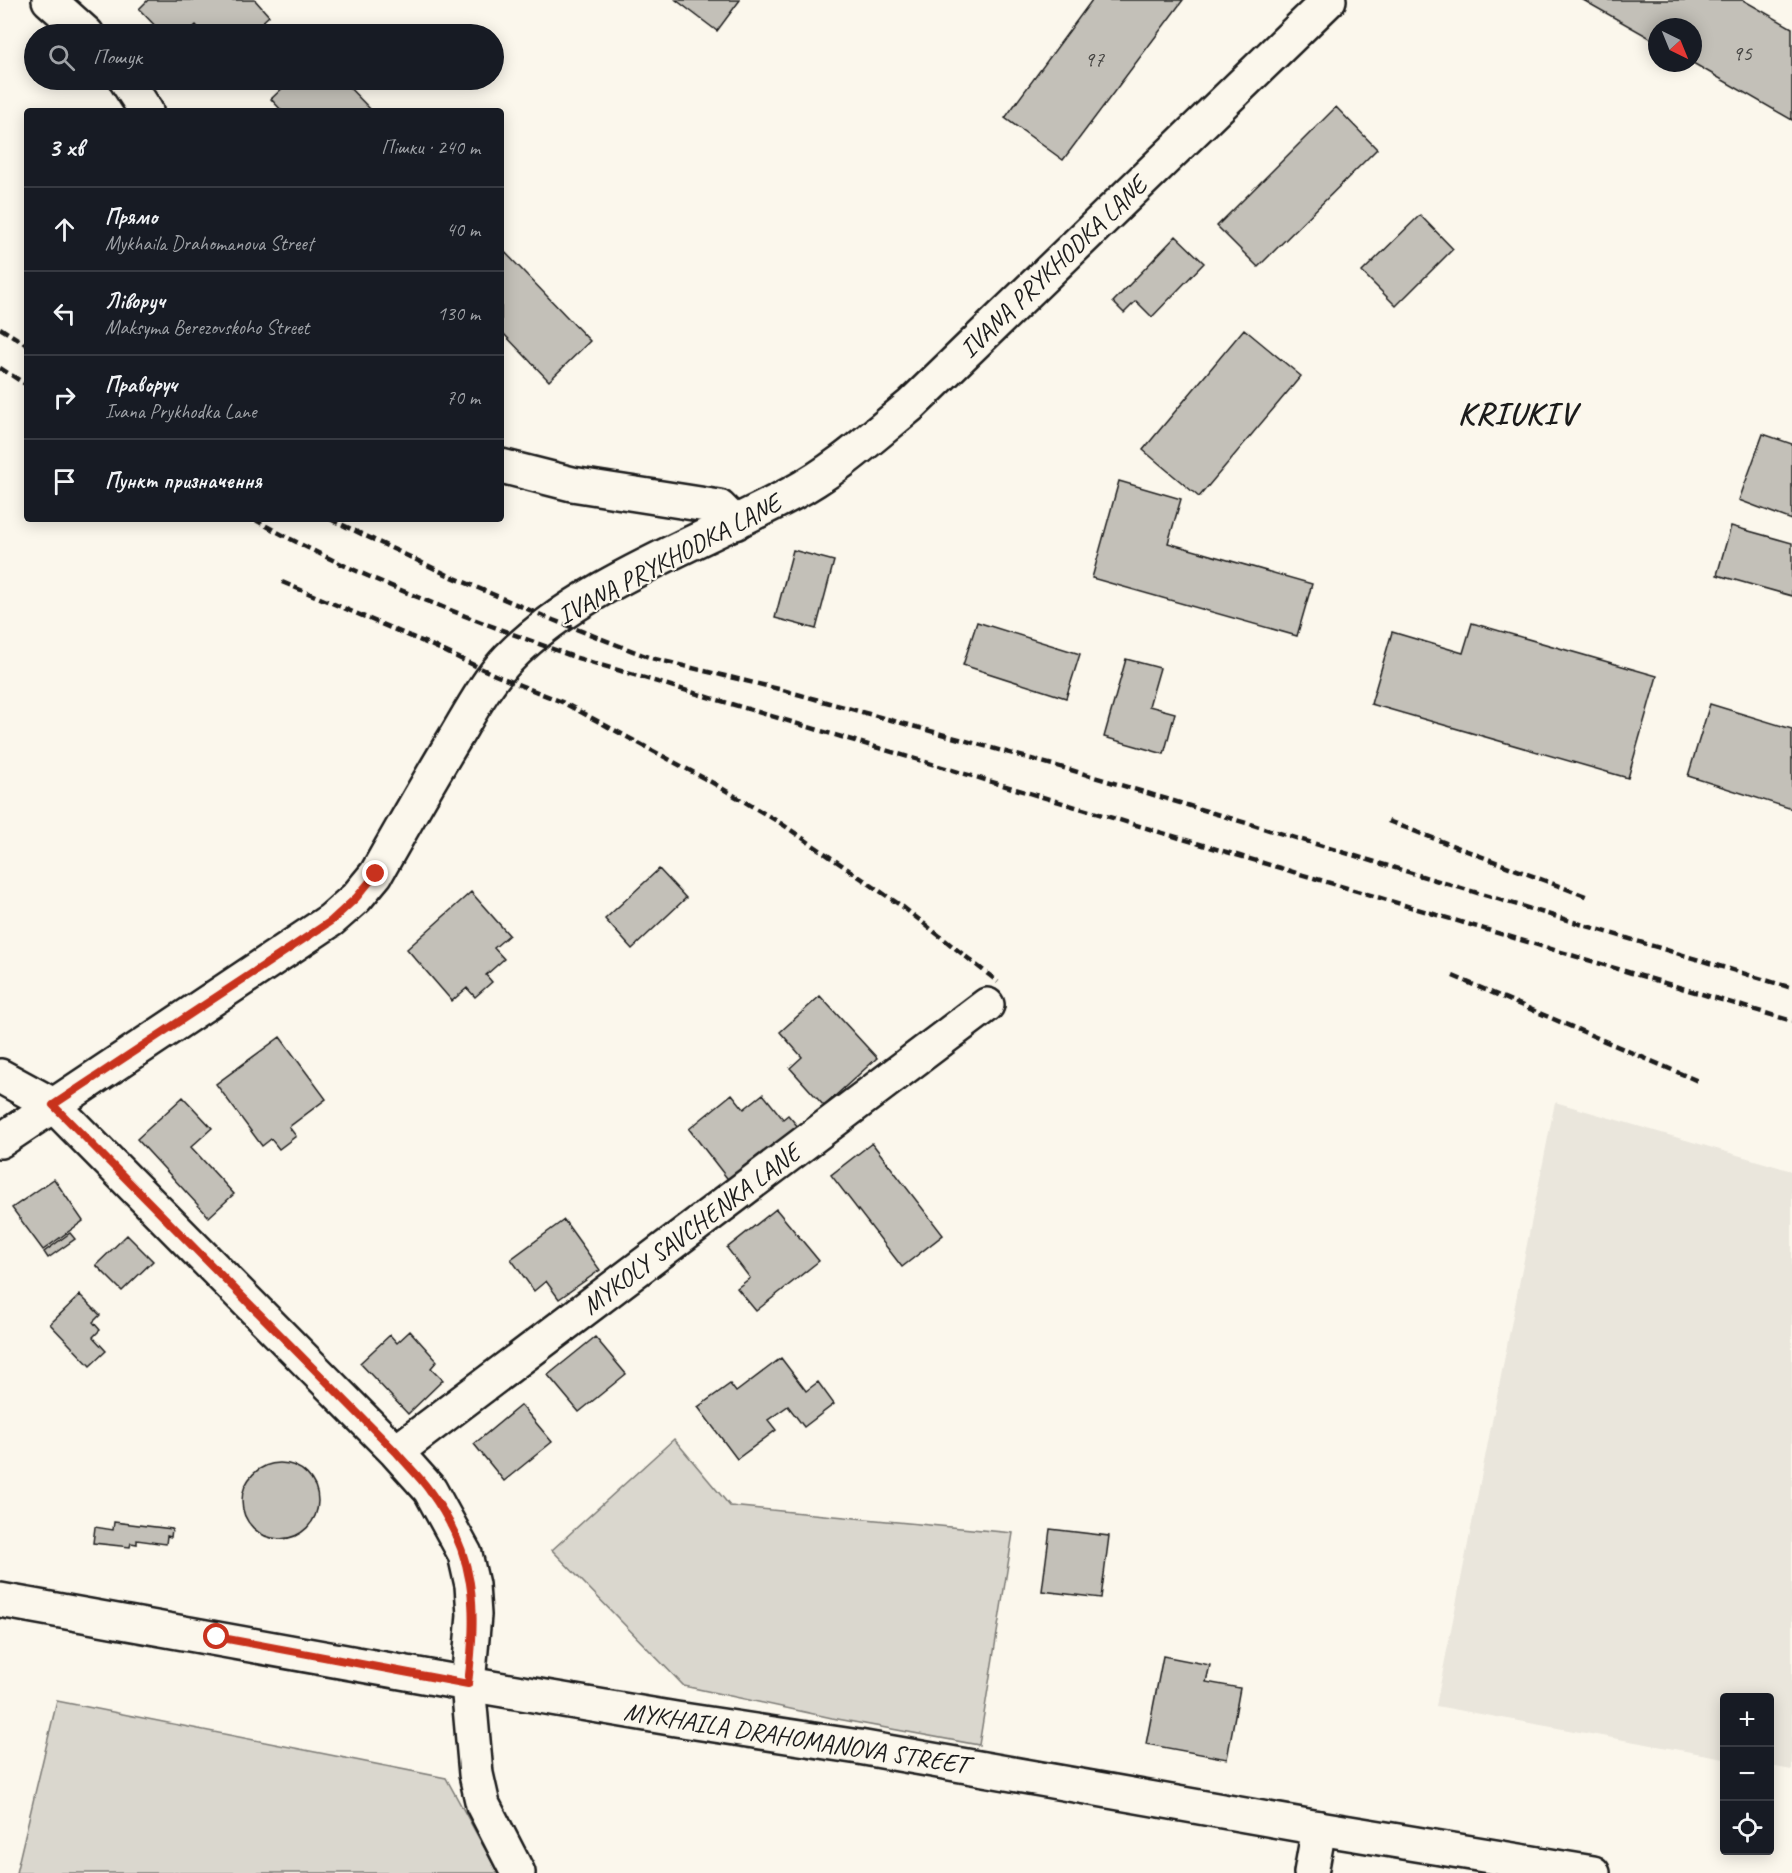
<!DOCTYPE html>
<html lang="uk">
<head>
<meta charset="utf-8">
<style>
	:root { --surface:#171b24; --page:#242831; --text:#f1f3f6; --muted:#9ea1a6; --line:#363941 }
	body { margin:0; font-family:Caveat,sans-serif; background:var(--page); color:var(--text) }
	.controls { position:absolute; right:18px; bottom:18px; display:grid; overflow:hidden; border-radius:6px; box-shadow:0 3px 15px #0003 }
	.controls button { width:54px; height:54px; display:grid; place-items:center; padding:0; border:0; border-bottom:2px solid var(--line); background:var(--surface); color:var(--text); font:30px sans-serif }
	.compass { position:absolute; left:1648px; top:18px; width:54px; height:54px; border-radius:50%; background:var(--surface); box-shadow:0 3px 15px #0003; rotate:137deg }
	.stop { position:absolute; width:18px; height:18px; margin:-14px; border:4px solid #c8321e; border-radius:50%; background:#fff }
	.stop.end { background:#c8321e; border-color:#fff; box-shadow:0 2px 6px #0008 }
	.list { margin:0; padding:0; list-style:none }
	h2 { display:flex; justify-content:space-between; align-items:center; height:78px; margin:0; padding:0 24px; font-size:26px }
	h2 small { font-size:20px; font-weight:400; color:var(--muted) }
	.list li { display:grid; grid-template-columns:39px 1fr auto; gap:18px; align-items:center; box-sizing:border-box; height:84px; padding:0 24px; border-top:2px solid var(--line) }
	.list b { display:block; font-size:22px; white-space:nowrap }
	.list p { margin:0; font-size:20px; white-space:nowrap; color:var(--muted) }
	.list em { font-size:20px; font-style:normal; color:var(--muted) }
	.icon { flex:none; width:33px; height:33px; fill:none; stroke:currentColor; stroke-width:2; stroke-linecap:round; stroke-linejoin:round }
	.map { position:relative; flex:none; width:1792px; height:1873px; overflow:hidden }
	.search { position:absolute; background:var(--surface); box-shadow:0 3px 15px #0003; left:24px; top:24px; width:480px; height:66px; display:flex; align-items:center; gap:15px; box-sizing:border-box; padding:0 21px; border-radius:33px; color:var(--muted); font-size:22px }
	.panel { position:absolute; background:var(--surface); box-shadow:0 3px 15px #0003; left:24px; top:108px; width:480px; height:414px; border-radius:6px }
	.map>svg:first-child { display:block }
	.built { fill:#eae6dc }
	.green { fill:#dad7ce; stroke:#7b7a75; stroke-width:1.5 }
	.building { fill:#c3c0b8; stroke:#1c1c1c; stroke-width:1.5 }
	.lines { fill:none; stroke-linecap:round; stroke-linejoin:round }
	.street-casing { stroke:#1c1c1c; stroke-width:38 }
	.secondary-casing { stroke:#1c1c1c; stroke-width:38 }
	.street { stroke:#fbf7ec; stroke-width:33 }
	.secondary { stroke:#fbf7ec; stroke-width:33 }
	.rail { stroke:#1c1c1c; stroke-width:4.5; stroke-dasharray:9 4.5; stroke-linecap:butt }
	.route { stroke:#c8321e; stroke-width:8 }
	.labels { text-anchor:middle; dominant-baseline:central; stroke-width:4.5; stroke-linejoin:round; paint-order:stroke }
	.number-label { font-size:22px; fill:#464543 }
	.street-label { font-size:26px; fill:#1c1c1c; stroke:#fbf7ec }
	.district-label { font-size:32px; font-weight:bold; letter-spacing:1.5px; fill:#1c1c1c; stroke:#fbf7ec }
</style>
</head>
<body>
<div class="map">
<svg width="1792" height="1873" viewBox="0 0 1792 1873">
	<rect width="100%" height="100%" fill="#fbf7ec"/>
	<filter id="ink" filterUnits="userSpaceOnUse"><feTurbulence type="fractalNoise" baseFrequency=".0167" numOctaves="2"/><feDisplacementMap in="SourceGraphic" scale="12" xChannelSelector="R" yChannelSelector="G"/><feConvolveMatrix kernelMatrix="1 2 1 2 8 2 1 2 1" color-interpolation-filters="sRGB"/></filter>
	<g filter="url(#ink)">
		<path class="built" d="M1555 1102 1792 1171V1770L1770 1766V1698H1724V1758L1436 1706Z"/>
		<path class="green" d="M674 1439 730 1506 1013 1533 979 1745 832 1718 684 1686 552 1550Z
			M57 1701 446 1778 498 1873H16Z"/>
		<path class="building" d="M148 0H255L269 16 249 34H204L196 25 186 34H163L139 9Z
			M676 0H740L717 31Z
			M1092 0H1183L1063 160 1005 118Z
			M1583 0H1743L1792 28V120L1693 63V27H1657V42Z
			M291 80H342L372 111H282L271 99Z
			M1336 107 1377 149 1258 267 1217 226Z
			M1420 215 1453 249 1396 306 1362 272Z
			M1176 236 1204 263 1152 317 1136 301 1124 313 1113 302Z
			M501 248 590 341 549 381 501 331Z
			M1244 329 1301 376 1199 497 1143 450Z
			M1763 434 1792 444V520L1739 500Z
			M1119 481 1181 499 1168 543 1312 584 1297 636 1092 578Z
			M1731 526 1792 543V596L1717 575Z
			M793 550 834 561 816 629 775 618Z
			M977 622 1080 654 1066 698 963 665Z
			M1472 623 1657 676 1628 778 1371 704 1392 632 1463 653Z
			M1126 659 1160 668 1149 706 1175 713 1164 754 1104 737Z
			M1710 704 1792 729V809L1688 776Z
			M659 869 686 898 632 949 605 919Z
			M471 892 509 935 494 948 504 959 486 975 492 982 475 997 467 988 452 1001 407 949Z
			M820 996 877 1058 824 1106 790 1068 802 1057 780 1032Z
			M280 1037 326 1099 289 1127 296 1136 279 1149 271 1139 262 1146 216 1084Z
			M732 1094 744 1109 763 1094 783 1119 788 1115 799 1128 730 1182 689 1129Z
			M183 1097 212 1128 191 1147 234 1194 209 1217 137 1139Z
			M872 1143 943 1235 902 1267 831 1175Z
			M54 1179 83 1221 43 1250 12 1208Z
			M776 1209 819 1261 756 1311 737 1288 750 1278 727 1248Z
			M564 1220 600 1270 559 1299 546 1281 534 1291 511 1259Z
			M70 1233 75 1239 48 1258 44 1252Z
			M127 1235 153 1261 122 1291 96 1265Z
			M80 1295 100 1315 93 1322 100 1330 93 1337 106 1351 90 1366 50 1324Z
			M410 1331 437 1361 431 1368 443 1380 408 1414 360 1363 390 1335 397 1343Z
			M595 1337 626 1374 579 1412 548 1375Z
			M781 1358 806 1391 818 1382 834 1404 804 1427 788 1406 768 1420 776 1430 737 1459 698 1407 730 1384 736 1392Z
			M521 1405 552 1442 504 1481 474 1444Z
			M242 1501a38 38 0 1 1 76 0a38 38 0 1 1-76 0Z
			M114 1522 172 1529 171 1537 167 1536 166 1544 137 1540V1544L131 1543 130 1547 93 1543 95 1527 113 1530Z
			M1050 1529 1109 1536 1101 1598 1042 1591Z
			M1163 1656 1210 1665 1206 1682 1240 1688 1227 1759 1146 1744Z"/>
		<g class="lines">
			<defs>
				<path id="street" d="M49 0 87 34
					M126 80 146 111
					M501 466 572 484 719 507 735 523
					M0 1076 53 1105 396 1452 430 1490 465 1554 472 1585 474 1615 468 1684 476 1774 483 1805 518 1873
					M396 1452 987 1005
					M1311 1873 1319 1828"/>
				<path id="secondary" d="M0 1141 331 920 356 898 376 874C402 828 428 782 456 736 472 709 487 681 509 658 581 584 700 543 791 494 835 471 872 437 911 405L1329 0
					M0 1600 468 1684 676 1719 859 1747 1319 1828 1593 1873"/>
			</defs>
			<use href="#street" class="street-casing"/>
			<use href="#secondary" class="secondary-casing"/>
			<use href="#street" class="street"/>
			<use href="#secondary" class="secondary"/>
			<path class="rail" d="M0 328 27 345
				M0 368 27 385
				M254 519C355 577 465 616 574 657L1792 1021
				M330 519 450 576 553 620 651 658 779 689 1071 770 1792 988
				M282 582 431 645 495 675 562 702 713 783 782 824 903 907 998 982
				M1388 821 1588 897
				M1453 976 1698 1081"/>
		</g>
	</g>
	<g class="lines" filter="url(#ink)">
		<path class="route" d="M217 1637 468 1684C477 1607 477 1555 429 1490 420 1477 407 1465 396 1452L53 1105 331 921 356 898 376 874"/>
	</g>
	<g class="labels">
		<g class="number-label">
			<text x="1742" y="53">95</text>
			<text x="1094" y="59">97</text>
		</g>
		<g class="street-label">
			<text transform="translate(1053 267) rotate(-44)">IVANA PRYKHODKA LANE</text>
			<text transform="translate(669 559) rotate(-28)">IVANA PRYKHODKA LANE</text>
			<text transform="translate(691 1229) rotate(-37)">MYKOLY SAVCHENKA LANE</text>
			<text transform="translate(796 1738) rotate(9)">MYKHAILA DRAHOMANOVA STREET</text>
		</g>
		<g class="district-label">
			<text x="1517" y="413">KRIUKIV</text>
		</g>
	</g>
</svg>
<div class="controls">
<button>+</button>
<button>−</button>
<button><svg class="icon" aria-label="locate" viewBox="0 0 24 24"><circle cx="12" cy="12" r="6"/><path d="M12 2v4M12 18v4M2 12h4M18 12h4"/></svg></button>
</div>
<svg class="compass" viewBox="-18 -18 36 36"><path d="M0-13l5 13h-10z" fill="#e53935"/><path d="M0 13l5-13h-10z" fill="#9ea1a6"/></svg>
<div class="stop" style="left:217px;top:1637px"></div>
<div class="stop end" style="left:376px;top:874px"></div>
<div class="search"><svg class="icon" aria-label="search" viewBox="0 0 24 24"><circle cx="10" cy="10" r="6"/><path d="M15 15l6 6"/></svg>Пошук</div>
<section class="panel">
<h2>3 хв<small>Пішки · 240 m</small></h2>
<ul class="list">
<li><svg class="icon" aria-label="ahead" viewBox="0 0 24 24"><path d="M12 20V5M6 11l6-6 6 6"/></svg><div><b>Прямо</b><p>Mykhaila Drahomanova Street</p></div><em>40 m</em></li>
<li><svg class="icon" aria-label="left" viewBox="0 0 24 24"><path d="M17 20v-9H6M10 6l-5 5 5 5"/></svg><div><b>Ліворуч</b><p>Maksyma Berezovskoho Street</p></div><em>130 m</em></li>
<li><svg class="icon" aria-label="right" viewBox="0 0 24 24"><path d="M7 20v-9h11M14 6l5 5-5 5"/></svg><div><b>Праворуч</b><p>Ivana Prykhodka Lane</p></div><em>70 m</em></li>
<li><svg class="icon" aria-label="arrive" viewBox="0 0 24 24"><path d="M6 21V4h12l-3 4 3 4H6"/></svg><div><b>Пункт призначення</b></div></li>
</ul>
</section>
</div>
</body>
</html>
